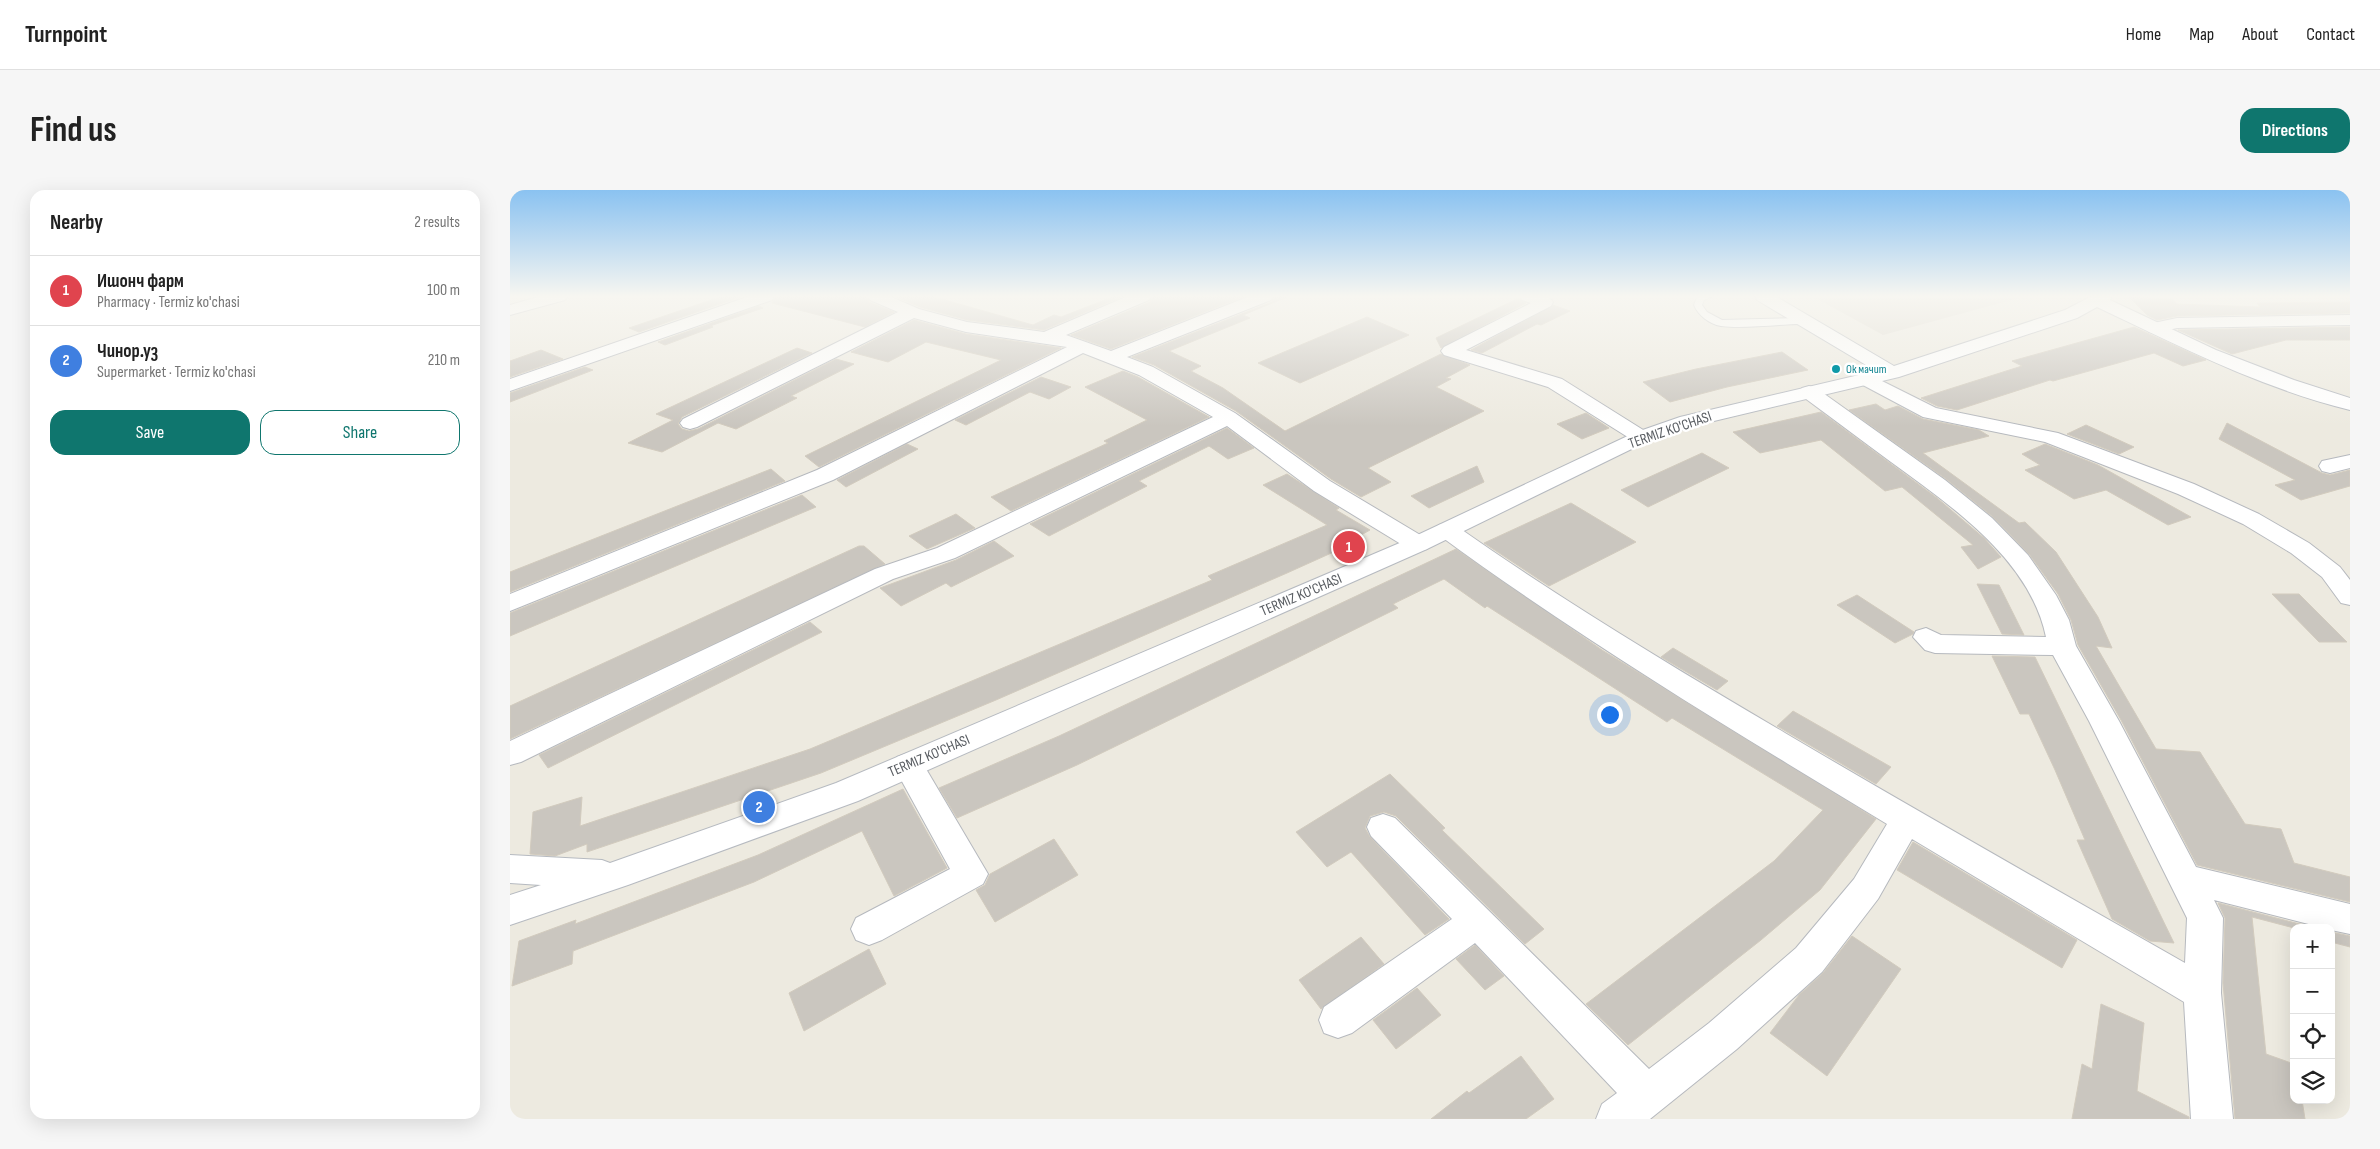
<!DOCTYPE html>
<html lang="en">
<head>
<meta charset="utf-8">
<style>
	:root { --surface:#fff; --page:#f6f6f6; --text:#222; --muted:#767676; --line:#e0e0e0; --accent:#0f766e }
	body { margin:0; font-family:"Sofia Sans Condensed",sans-serif; background:var(--page); color:var(--text) }
	.controls { position:absolute; right:15px; bottom:15px; display:grid; overflow:hidden; border-radius:10px; box-shadow:0 5px 20px #0002 }
	.controls button { width:45px; height:45px; display:grid; place-items:center; padding:0; border:0; border-bottom:1px solid var(--line); background:var(--surface); color:var(--text); font:25px sans-serif }
	.you { position:absolute; left:1099px; top:524px; width:18px; height:18px; margin:-12px; border:4px solid #fff; border-radius:50%; background:#1a73e8; box-shadow:0 0 0 8px #1a73e833 }
	.badge { display:grid; place-items:center; width:32px; height:32px; border-radius:50%; background:var(--accent); color:#fff; font-size:16px; font-weight:700 }
	.pin { position:absolute; translate:-50% -50%; border:2px solid #fff; box-shadow:0 1px 5px #0006 }
	.list { margin:0; padding:0; list-style:none }
	h2 { display:flex; justify-content:space-between; align-items:center; height:65px; margin:0; padding:0 20px; font-size:21px }
	h2 small { font-size:16px; font-weight:400; color:var(--muted) }
	.list li { display:grid; grid-template-columns:32px 1fr auto; gap:15px; align-items:center; box-sizing:border-box; height:70px; padding:0 20px; border-top:1px solid var(--line) }
	.list b { display:block; font-size:19px; white-space:nowrap }
	.list p { margin:0; font-size:16px; white-space:nowrap; color:var(--muted) }
	.list em { font-size:16px; font-style:normal; color:var(--muted) }
	.actions { display:flex; gap:10px; padding:15px 20px }
	.actions a { flex:1; padding:11px 0; border:1px solid var(--accent); border-radius:15px; text-align:center; font-size:18px; color:var(--accent) }
	.actions .main { background:var(--accent); color:#fff }
	.icon { flex:none; width:28px; height:28px; fill:none; stroke:currentColor; stroke-width:2; stroke-linecap:round; stroke-linejoin:round }
	.map { position:relative; flex:none; width:1840px; height:929px; overflow:hidden; border-radius:15px }
	header { display:flex; align-items:center; gap:30px; box-sizing:border-box; height:70px; padding:0 25px; background:var(--surface); border-bottom:1px solid var(--line) }
	header strong { font-size:24px }
	nav { display:flex; gap:28px; margin-inline-start:auto; font-size:18px }
	.intro { display:flex; align-items:center; justify-content:space-between; box-sizing:border-box; height:120px; padding:0 30px }
	h1 { margin:0; font-size:35px }
	.button { padding:12px 22px; border-radius:15px; background:var(--accent); color:#fff; font-size:18px; font-weight:700 }
	main { display:flex; gap:30px; padding:0 30px }
	aside { flex:1; background:var(--surface); border-radius:15px; box-shadow:0 5px 20px #0002 }
	.map>svg:first-child { display:block }
	.education { fill:#dfdbd1 }
	.building { fill:#cac6bf; stroke:#d2cbbe }
	.lines { fill:none; stroke-linecap:round; stroke-linejoin:round }
	.service-casing { stroke:#b6b9be; stroke-width:2 }
	.minor-casing { stroke:#b6b9be; stroke-width:2 }
	.secondary-casing { stroke:#b6bac0; stroke-width:2 }
	.service { fill:#fff; fill-rule:evenodd }
	.minor { fill:#fff; fill-rule:evenodd }
	.secondary { fill:#fff; fill-rule:evenodd }
	.culture-dot { fill:#0f9aa8; stroke:#fff; stroke-width:2 }
	.labels { text-anchor:middle; dominant-baseline:central; stroke-width:5; stroke-linejoin:round; paint-order:stroke }
	.far-culture-label { font-size:12px; fill:#0d838f; stroke:#fff; text-anchor:start }
	.street-label { font-size:15px; fill:#595d62; stroke:#fff }
</style>
</head>
<body>
<header>
<strong>Turnpoint</strong>
<nav><a>Home</a><a>Map</a><a>About</a><a>Contact</a></nav>
</header>
<div class="intro"><h1>Find us</h1><a class="button">Directions</a></div>
<main>
<aside>
<h2>Nearby<small>2 results</small></h2>
<ul class="list">
<li><span class="badge" style="background:#e0444e">1</span><div><b>Ишонч фарм</b><p>Pharmacy · Termiz ko'chasi</p></div><em>100 m</em></li>
<li><span class="badge" style="background:#3f7fe0">2</span><div><b>Чинор.уз</b><p>Supermarket · Termiz ko'chasi</p></div><em>210 m</em></li>
</ul>
<div class="actions"><a class="main">Save</a><a>Share</a></div>
</aside>
<div class="map">
<svg width="1840" height="929" viewBox="0 0 1840 929">
	<rect width="100%" height="100%" fill="#edeae0"/>
	<path class="education" d="M1302 106H1516L1373 145Z"/>
	<path class="building" d="M213 106 230 107 129 142 119 138Z
		M266 106H356L359 112 384 122 355 137 262 113Z
		M384 106H421L523 135 544 125 551 127 605 106H613L534 140 457 130 410 117Z
		M643 106H735L601 159 561 145 640 112Z
		M765 106 777 107 733 125 740 128 659 161 691 176 681 181 713 198 775 241 931 164 960 175 936 188 941 189 926 197 974 221 858 278 881 292 851 307 821 289 726 221 644 175 622 167 762 112Z
		M1619 107 1662 109 1667 114 1750 117 1747 113 1840 112V123L1667 126 1647 130 1637 125Z
		M1009 108 1016 113 931 158 926 148Z
		M1043 115 1060 121 1031 135 1027 134 972 163 961 160Z
		M249 116 253 118 200 136 203 137 155 155 148 152Z
		M857 127 899 145 790 193 748 173Z
		M404 130 456 144 551 158 309 277 295 266 491 170 416 152 378 172 341 162Z
		M1624 137 1696 170 1673 176 1644 163 1543 191 1540 190 1447 220 1427 216 1411 208 1512 176 1502 171Z
		M1840 137V150H1776L1722 164 1668 140Z
		M287 158 302 163 172 227 168 234 172 239 179 241 188 239 326 169 344 174 281 206 287 208 226 239 208 233 152 262 118 253 163 230 146 224Z
		M31 160 53 169 0 187V171Z
		M1272 162 1298 180 1217 197 1160 212 1133 192 1186 179Z
		M75 177 83 180 0 212V203Z
		M613 181 628 187 699 227 501 321 481 307 598 253 594 251 637 230 575 197Z
		M531 187 561 197 539 209 520 202 456 235 445 230Z
		M1366 214 1375 220 1388 216 1413 229 1469 240 1479 246 1413 263 1509 333 1515 332 1546 362 1588 427 1602 458 1586 456 1646 559 1690 562 1735 634 1771 639 1784 673 1840 687V712L1687 675 1611 530 1568 455 1561 430 1548 404 1519 364 1483 327 1436 289 1339 220Z
		M1311 222 1427 308 1474 348 1491 367 1468 379 1451 357 1463 355 1392 297 1375 301 1311 250 1250 263 1223 242Z
		M1076 223 1099 238 1072 249 1047 234Z
		M1717 233 1812 283 1820 285 1840 280V296L1791 310 1765 295 1785 290 1709 249Z
		M1576 235 1624 257 1609 264 1557 244Z
		M717 238 744 258 718 269 699 256 629 291 637 296 539 346 520 334Z
		M397 254 408 259 336 297 327 290Z
		M1535 254 1588 275 1681 327 1658 335 1596 300 1564 309 1515 280 1530 275 1512 264Z
		M1192 263 1219 278 1138 317 1111 300Z
		M967 276 974 292 919 318 901 306Z
		M261 279 275 291 0 402V382Z
		M777 284 829 318 826 320 860 340 826 359 828 360 777 383 486 510 311 583 77 662V654L45 666 20 664 23 622 72 607 70 636 300 559 702 390 698 386 817 335 753 295Z
		M292 305 306 317 0 446V423Z
		M1061 313 1126 352 1039 396 974 353Z
		M446 324 465 338 417 359 399 346Z
		M484 351 504 366 441 397 436 393 391 416 370 398 446 370Z
		M349 356H354L375 374 0 549V516Z
		M946 359 1092 460 1366 629 1310 700 1251 750 1118 855 1076 814 1264 671 1313 620 1162 528 1157 532 977 416 975 418 934 389 883 414 888 418 783 470 567 575 447 628 429 598 549 546Z
		M1467 394 1489 395 1514 445 1492 444Z
		M1762 404H1789L1837 452H1809Z
		M1347 405 1404 442 1403 444 1385 453 1327 415Z
		M300 432 312 442 38 578 29 565Z
		M1163 458 1218 491 1207 500 1151 467Z
		M1482 466 1525 467 1664 753 1640 751 1602 729 1567 650H1575L1545 580 1519 524H1510Z
		M1283 521 1381 577 1366 594 1267 536Z
		M880 584 935 638 932 640 1034 739 1015 754 886 626 874 622 860 626 855 638 860 647 939 729 915 745 841 662 817 677 786 642Z
		M393 599 437 678 384 706 352 641 244 692 63 761 62 774 2 796 9 751 66 730 65 734 248 665Z
		M544 649 568 685 485 732 466 700 475 695 480 684Z
		M1403 652 1567 750 1552 778 1387 680Z
		M1708 713 1805 738H1784L1742 727 1756 864 1784 874V910H1792L1795 929H1725L1713 793 1715 728Z
		M1821 742 1840 746V757L1821 752Z
		M1342 746 1391 779 1317 886 1260 843 1289 805 1313 783Z
		M851 747 874 774 811 819 789 790Z
		M965 755 994 786 975 800 946 769Z
		M359 759 376 794 294 841 279 803Z
		M907 798 931 825 886 859 863 830Z
		M1591 814 1634 833 1627 901 1679 927V929H1562L1572 874 1582 879Z
		M1011 866 1044 909 1016 929H921L957 901 959 903Z"/>
	<g class="lines">
		<defs>
			<path id="service" d="M1191 106H1202L1194 110 1192 115 1197 122 1212 130 1293 128 1297 131 1293 134C1269 134 1233 139 1211 136 1199 134 1188 125 1184 115L1187 107Z"/>
			<path id="minor" d="M31 106H57L55 110 0 125V115Z
				M240 106H264L262 110 0 201V189Z
				M358 106H379L409 119 457 132 534 142 618 106H641L639 110 556 145 601 161 740 106H763L761 110 617 167 643 177 725 223 820 291 917 349 920 354 917 359 908 361 899 359 804 301 717 236 445 368 383 389 11 572 0 575V551L365 379 427 358 703 227 629 185 573 163 323 290 0 421V404L307 280 557 157 456 142 404 128 187 237 180 239 173 237 170 233 173 229 388 122 360 110Z
				M1010 106C1020 106 1037 103 1043 112L1041 116 956 160 1052 189 1138 243 1141 247 1138 251 1131 253 1124 251 1038 197 934 165 931 161 934 157 1021 113 1012 110Z
				M1840 125V135L1667 138 1645 143 1639 142 1636 138 1639 134 1667 128Z
				M1358 184 1426 218 1548 243 1684 294 1749 324 1799 353 1830 377 1840 390V415L1831 413 1812 387 1781 363 1733 334 1668 304 1535 252 1413 227 1351 194 1348 190 1351 186Z
				M1299 196 1306 198 1435 290 1482 328 1518 365 1546 405 1559 430 1566 456 1609 531 1686 677 1840 714V744L1821 740V738H1814L1704 710 1713 728 1711 803 1723 929H1681L1674 812 1402 649 1368 709 1312 782 1227 859 1140 929H1086L1092 914 1107 903 965 753 842 843 828 848 814 843 809 830 814 817 942 729 861 646 857 637 861 628 873 624 885 628 1139 879 1199 833 1286 758 1344 689 1377 634C1225 542 1072 450 929 345L925 340 929 335 937 333 945 335C1051 410 1163 477 1275 543 1407 621 1541 697 1675 773L1677 728 1579 531 1543 465 1425 463 1415 460 1403 447 1406 441 1416 438 1431 445 1536 447C1520 369 1441 316 1381 272 1351 250 1322 228 1292 206L1289 202 1292 198Z
				M1840 265V278L1820 283 1812 281 1809 276 1812 271Z
				M398 563 409 567 478 684 473 694 372 750 359 755 346 750 341 739 346 728 440 679 383 575 387 567Z"/>
			<path id="secondary" d="M1245 106H1265L1384 176 1555 120 1582 106H1602L1600 110 1706 160 1784 190 1840 208V220C1751 198 1669 156 1587 117L1567 128 1389 187 1183 236 1138 251 917 359 348 611 118 695 0 735V705L31 695 0 693V665L92 670 100 673 326 593 899 349 1124 243 1170 227 1366 181 1247 110Z"/>
		</defs>
		<use href="#service" class="service-casing"/>
		<use href="#minor" class="minor-casing"/>
		<use href="#secondary" class="secondary-casing"/>
		<use href="#service" class="service"/>
		<use href="#minor" class="minor"/>
		<use href="#secondary" class="secondary"/>
	</g>
	<linearGradient id="sky" x2="0" y2="1"><stop stop-color="#8ac2f1"/><stop offset="0.45" stop-color="#f7f6f1"/><stop offset="1" stop-color="#f7f6f1" stop-opacity="0"/></linearGradient>
	<rect width="1840" height="236" fill="url(#sky)"/>
	<circle class="culture-dot" cx="1326" cy="179" r="5"/>
	<g class="labels">
		<g class="far-culture-label">
			<text x="1336" y="179">Ок мачит</text>
		</g>
		<g class="street-label">
			<text transform="translate(1160 240) rotate(-19)">TERMIZ KO'CHASI</text>
			<text transform="translate(791 405) rotate(-23)">TERMIZ KO'CHASI</text>
			<text transform="translate(419 566) rotate(-23)">TERMIZ KO'CHASI</text>
		</g>
	</g>
</svg>
<div class="controls">
<button>+</button>
<button>−</button>
<button><svg class="icon" aria-label="locate" viewBox="0 0 24 24"><circle cx="12" cy="12" r="6"/><path d="M12 2v4M12 18v4M2 12h4M18 12h4"/></svg></button>
<button><svg class="icon" aria-label="layers" viewBox="0 0 24 24"><path d="M12 4l9 5-9 5-9-5zM3 14l9 5 9-5"/></svg></button>
</div>
<div class="you"></div>
<div class="pin badge" style="left:839px;top:357px;background:#e0444e">1</div>
<div class="pin badge" style="left:249px;top:617px;background:#3f7fe0">2</div>
</div>
</main>
</body>
</html>
